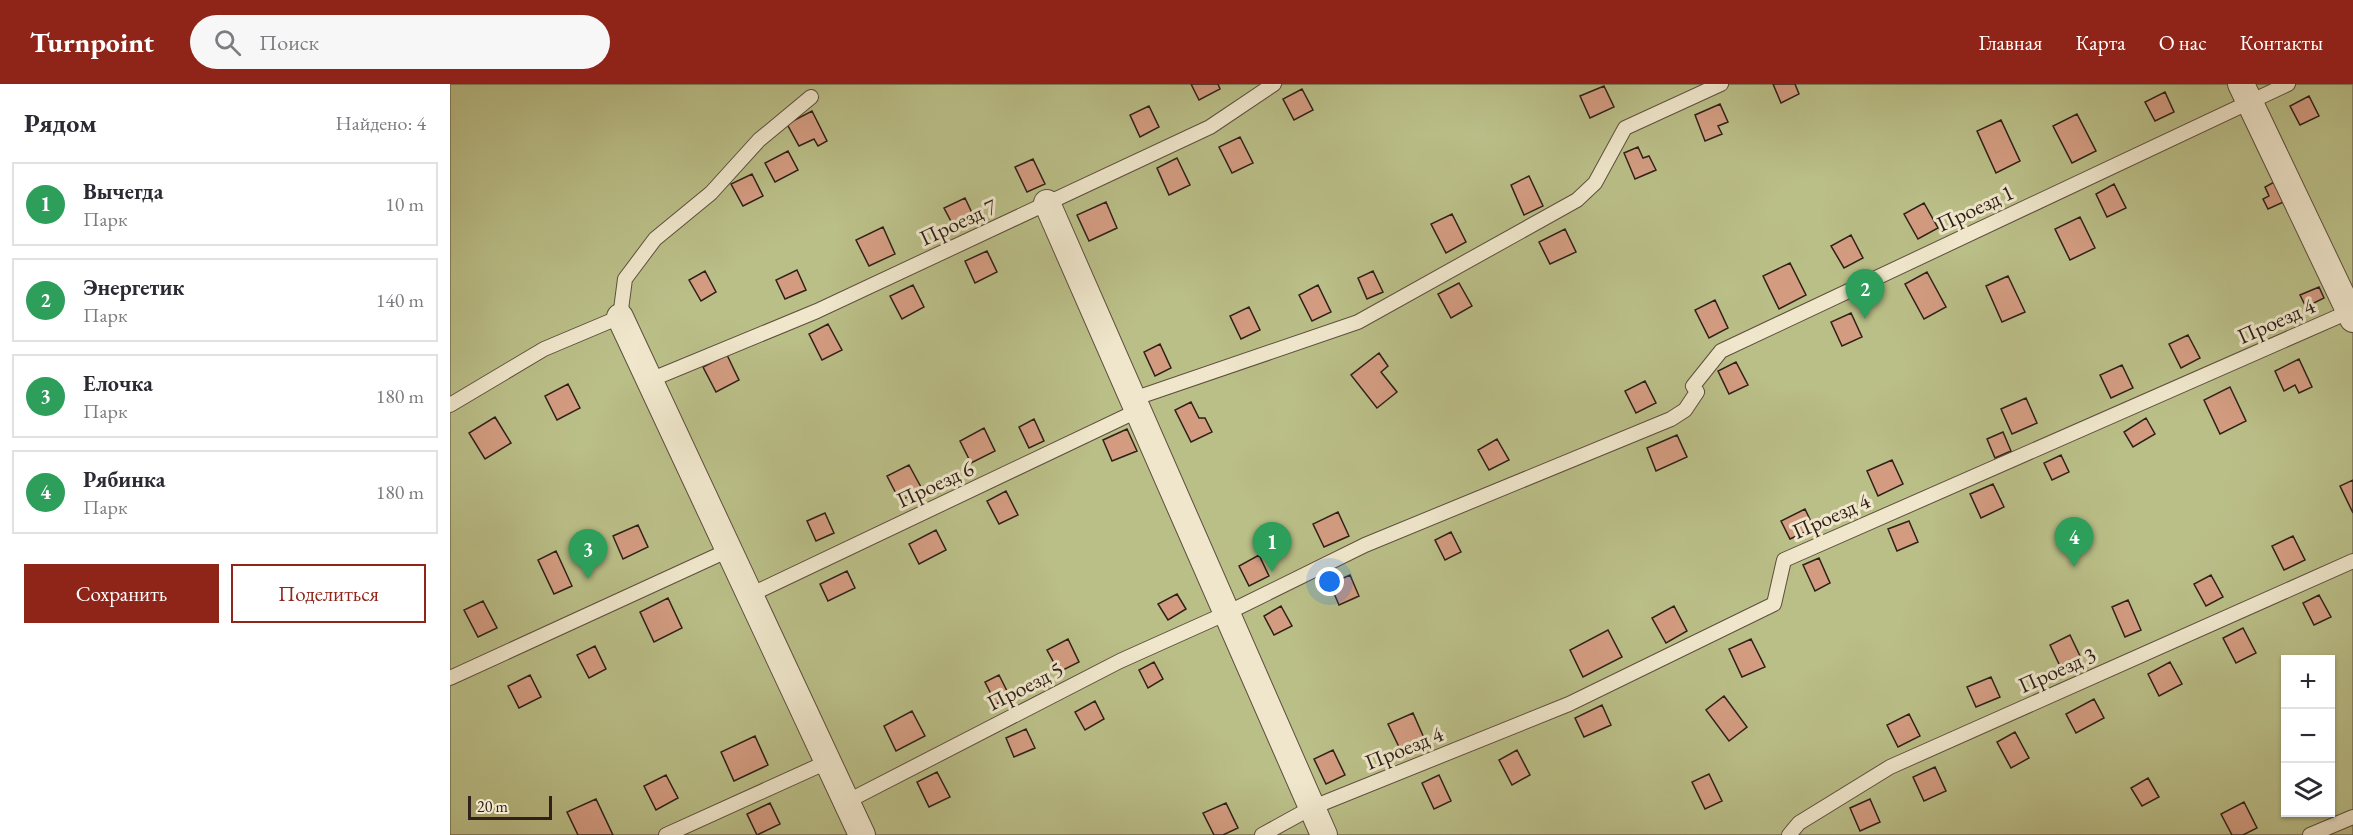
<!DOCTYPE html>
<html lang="ru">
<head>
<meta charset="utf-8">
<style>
	:root { --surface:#fff; --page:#f7f7f7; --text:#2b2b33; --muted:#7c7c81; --line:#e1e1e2; --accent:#8f2418 }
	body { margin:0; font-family:"EB Garamond",serif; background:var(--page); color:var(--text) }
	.controls { position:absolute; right:18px; bottom:18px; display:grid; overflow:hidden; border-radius:0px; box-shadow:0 2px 4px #0004 }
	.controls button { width:54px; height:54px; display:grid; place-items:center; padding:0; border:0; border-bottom:2px solid var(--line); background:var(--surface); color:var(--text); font:30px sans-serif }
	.scale { position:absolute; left:18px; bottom:15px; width:84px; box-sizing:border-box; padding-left:6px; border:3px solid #2f2018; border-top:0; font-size:16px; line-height:21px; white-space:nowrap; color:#2f2018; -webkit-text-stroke:4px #efe6cb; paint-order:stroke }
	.you { position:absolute; left:880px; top:498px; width:21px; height:21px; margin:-15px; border:4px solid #fff; border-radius:50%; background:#1a73e8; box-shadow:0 0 0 9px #1a73e833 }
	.badge { display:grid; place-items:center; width:39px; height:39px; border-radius:50%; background:var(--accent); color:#fff; font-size:20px; font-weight:700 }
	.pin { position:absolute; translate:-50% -50px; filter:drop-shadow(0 2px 3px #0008) }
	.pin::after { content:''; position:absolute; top:32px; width:21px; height:18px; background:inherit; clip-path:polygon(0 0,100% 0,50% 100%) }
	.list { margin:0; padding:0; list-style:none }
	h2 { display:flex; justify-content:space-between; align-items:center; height:78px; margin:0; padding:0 24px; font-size:26px }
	h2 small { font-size:20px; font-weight:400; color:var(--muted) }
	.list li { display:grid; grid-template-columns:39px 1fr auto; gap:18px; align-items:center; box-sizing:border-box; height:84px; margin:0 12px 12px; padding:0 12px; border:2px solid var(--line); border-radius:0px }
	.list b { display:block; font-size:22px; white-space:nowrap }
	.list p { margin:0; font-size:20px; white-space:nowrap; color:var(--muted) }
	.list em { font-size:20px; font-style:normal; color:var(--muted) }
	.actions { display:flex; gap:12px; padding:18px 24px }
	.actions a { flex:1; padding:14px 0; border:2px solid var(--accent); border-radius:0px; text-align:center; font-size:21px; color:var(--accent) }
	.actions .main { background:var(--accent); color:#fff }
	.icon { flex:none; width:33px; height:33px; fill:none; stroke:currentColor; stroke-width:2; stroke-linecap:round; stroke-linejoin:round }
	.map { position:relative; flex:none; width:1903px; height:751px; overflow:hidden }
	header { display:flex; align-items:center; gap:36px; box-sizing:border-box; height:84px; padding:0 30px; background:var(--accent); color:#fff }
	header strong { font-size:28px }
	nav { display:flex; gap:33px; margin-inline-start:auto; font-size:21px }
	.search { width:420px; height:54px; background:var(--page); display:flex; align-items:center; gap:15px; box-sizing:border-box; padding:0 21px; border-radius:33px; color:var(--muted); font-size:22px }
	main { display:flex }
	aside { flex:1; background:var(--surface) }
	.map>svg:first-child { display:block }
	.green { fill:#babe87; stroke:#746f50; stroke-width:1.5; fill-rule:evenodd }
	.building { fill:#d39c81; stroke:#2f2018; stroke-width:1.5 }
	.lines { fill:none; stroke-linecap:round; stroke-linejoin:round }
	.lane-casing { stroke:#5d4e3e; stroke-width:16 }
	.street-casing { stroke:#5d4e3e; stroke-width:28 }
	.lane { stroke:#efe6cb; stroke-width:14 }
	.street { stroke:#efe6cb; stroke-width:26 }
	.labels { text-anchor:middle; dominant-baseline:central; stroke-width:6; stroke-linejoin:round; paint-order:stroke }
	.street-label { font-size:22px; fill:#2f2018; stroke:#efe6cb }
</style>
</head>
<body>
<header>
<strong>Turnpoint</strong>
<div class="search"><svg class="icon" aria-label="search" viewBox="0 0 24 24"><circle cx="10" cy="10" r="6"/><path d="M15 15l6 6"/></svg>Поиск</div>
<nav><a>Главная</a><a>Карта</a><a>О нас</a><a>Контакты</a></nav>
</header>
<main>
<aside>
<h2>Рядом<small>Найдено: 4</small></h2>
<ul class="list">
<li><span class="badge" style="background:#2e9e5b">1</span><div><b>Вычегда</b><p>Парк</p></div><em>10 m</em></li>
<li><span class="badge" style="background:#2e9e5b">2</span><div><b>Энергетик</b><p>Парк</p></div><em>140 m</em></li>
<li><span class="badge" style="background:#2e9e5b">3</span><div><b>Елочка</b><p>Парк</p></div><em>180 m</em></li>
<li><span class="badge" style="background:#2e9e5b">4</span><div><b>Рябинка</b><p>Парк</p></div><em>180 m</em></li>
</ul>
<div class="actions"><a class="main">Сохранить</a><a>Поделиться</a></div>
</aside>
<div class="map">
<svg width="1903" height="751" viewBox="0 0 1903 751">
	<rect width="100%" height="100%" fill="#e7d9af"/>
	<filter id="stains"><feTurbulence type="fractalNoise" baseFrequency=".00333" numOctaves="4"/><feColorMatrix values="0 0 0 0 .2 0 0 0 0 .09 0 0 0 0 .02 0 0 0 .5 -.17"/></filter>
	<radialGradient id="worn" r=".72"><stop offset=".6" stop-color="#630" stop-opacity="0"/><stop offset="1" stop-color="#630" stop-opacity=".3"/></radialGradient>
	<path class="green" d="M0 0H1903V751H0ZM1836 576H1880V728H1836Z"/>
	<path class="building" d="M741 0H768L770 5 749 16Z
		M1323 0H1345L1349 10 1331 19Z
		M1154 2 1164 23 1140 34 1130 12Z
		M852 5 863 26 844 36 833 15Z
		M1715 8 1724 28 1705 37 1695 18Z
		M1859 12 1869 32 1850 41 1840 22Z
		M1270 20 1278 38 1268 42 1272 50 1255 57 1245 31Z
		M699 22 709 43 690 53 680 31Z
		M362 27 377 57 368 62 364 55 349 62 337 40Z
		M1627 30 1646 67 1622 79 1603 42Z
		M1551 36 1570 77 1546 89 1527 47Z
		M790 53 803 79 782 89 769 63Z
		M1188 63 1193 74 1199 72 1206 86 1185 95 1174 69Z
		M338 67 348 86 325 98 315 79Z
		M727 74 740 101 719 111 707 84Z
		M583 75 595 100 577 108 565 83Z
		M302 90 313 112 293 122 281 100Z
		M1079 92 1093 122 1074 131 1061 101Z
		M1828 96 1838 116 1818 125 1813 115 1819 112 1815 103Z
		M1664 100 1676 124 1657 133 1646 110Z
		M515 114 523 131 503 141 494 124Z
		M656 118 667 144 639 157 627 131Z
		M1474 119 1488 144 1468 155 1454 130Z
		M1002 130 1016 158 996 169 981 140Z
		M1630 133 1645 164 1620 176 1605 145Z
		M433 143 445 170 419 182 406 156Z
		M1115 145 1126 168 1100 180 1089 158Z
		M1401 151 1413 174 1394 184 1381 162Z
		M537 167 547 188 525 199 515 177Z
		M1340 179 1356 211 1329 225 1313 192Z
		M347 186 356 206 335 215 326 196Z
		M255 187 266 208 251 217 239 196Z
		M923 187 933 208 917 215 908 194Z
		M1477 188 1496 223 1474 235 1455 200Z
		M1558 192 1575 228 1552 238 1536 202Z
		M1009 199 1022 222 1001 234 988 210Z
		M463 201 474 223 452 235 440 212Z
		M868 201 881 228 862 237 849 211Z
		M1869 203 1874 214 1856 223 1850 211Z
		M1265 216 1278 244 1259 254 1245 226Z
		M799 223 810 246 791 255 780 232Z
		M1401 229 1412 253 1392 262 1381 238Z
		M378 240 392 266 372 276 359 250Z
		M1738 251 1750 274 1731 284 1719 260Z
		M710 260 721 284 705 292 694 268Z
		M929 269 938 282 931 288 947 308 927 324 901 291Z
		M277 271 289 296 266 308 253 283Z
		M1849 275 1862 303 1849 309 1845 301 1834 307 1825 287Z
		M1286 278 1298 301 1279 310 1268 287Z
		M1672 281 1683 304 1661 314 1650 291Z
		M1195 297 1206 319 1186 329 1175 307Z
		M118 300 130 324 107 336 95 312Z
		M1780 303 1796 337 1770 350 1754 316Z
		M1576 314 1587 339 1562 350 1551 325Z
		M741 318 749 334H755L762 348 741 358 725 326Z
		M45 333 61 359 35 375 19 349Z
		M1696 334 1705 350 1683 363 1674 348Z
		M584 335 594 357 579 364 569 343Z
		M534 344 545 367 521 379 510 357Z
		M677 345 687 367 662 377 653 356Z
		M1553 348 1561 367 1545 374 1537 355Z
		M1227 351 1237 373 1206 387 1197 364Z
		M1047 355 1059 376 1039 386 1028 366Z
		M1611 371 1619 388 1602 396 1594 379Z
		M1442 376 1453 400 1428 412 1417 387Z
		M459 381 472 405 450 417 437 392Z
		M1903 396V429L1890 402Z
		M1543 400 1554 423 1531 434 1520 410Z
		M556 407 568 431 549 440 537 417Z
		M1355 425 1364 444 1340 455 1331 437Z
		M888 428 899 452 874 463 863 440Z
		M375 429 384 449 366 457 357 437Z
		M1459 437 1468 458 1447 467 1438 445Z
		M188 441 198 463 173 475 163 452Z
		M486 446 496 466 469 480 459 460Z
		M1001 448 1011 468 995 476 985 456Z
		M1843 452 1855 476 1834 486 1822 462Z
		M106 467 122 502 104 510 88 476Z
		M809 471 819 492 799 502 789 482Z
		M1369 474 1380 499 1365 507 1353 481Z
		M397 487 405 504 378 517 370 500Z
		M900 491 909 512 889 521 880 500Z
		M1761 491 1773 513 1756 522 1744 500Z
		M727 510 736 525 718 536 708 520Z
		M1869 511 1881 533 1864 541 1853 519Z
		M218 514 232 544 204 558 190 528Z
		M1678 516 1691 546 1675 553 1662 523Z
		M33 517 47 544 28 553 14 526Z
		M831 522 842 542 824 551 814 532Z
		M1224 522 1237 547 1216 559 1202 534Z
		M1793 544 1806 569 1786 579 1773 554Z
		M1158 546 1172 573 1133 593 1120 566Z
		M1620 551 1630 572 1610 582 1600 561Z
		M618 555 629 578 609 588 597 566Z
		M1301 555 1315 583 1292 593 1279 565Z
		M145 562 156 585 139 594 127 571Z
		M704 578 713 595 698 604 689 586Z
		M1720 578 1732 600 1709 612 1698 590Z
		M80 591 91 613 69 624 58 602Z
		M549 591 560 613 546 620 535 598Z
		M1541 593 1550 613 1526 623 1517 603Z
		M1274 612 1297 643 1279 657 1256 626Z
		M1644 615 1654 634 1626 649 1616 630Z
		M645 617 654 635 635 646 625 628Z
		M1152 621 1161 641 1134 653 1125 634Z
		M462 627 475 652 446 667 434 642Z
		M963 629 974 654 950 665 938 640Z
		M1459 630 1470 652 1448 663 1437 641Z
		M576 645 585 664 564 673 556 654Z
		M1565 648 1579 674 1561 684 1547 658Z
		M305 652 318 681 284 697 271 668Z
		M883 666 895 691 876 700 864 675Z
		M1067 666 1080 691 1062 701 1049 676Z
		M1485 683 1496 707 1474 717 1463 693Z
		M487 688 500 713 479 723 467 698Z
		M1259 690 1272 717 1255 725 1242 698Z
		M216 691 228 714 206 726 194 702Z
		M989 691 1001 717 984 725 972 699Z
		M1698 694 1709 713 1692 722 1681 704Z
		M146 715 163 751H128L117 728Z
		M1420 715 1430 738 1410 747 1400 724Z
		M1794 718 1807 744 1793 751H1782L1771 730Z
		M320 719 330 740 307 751 297 730Z
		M776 719 788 744 773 751H764L753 729Z"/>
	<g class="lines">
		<defs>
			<path id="lane" d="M200 296 367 227 760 43 824 0
				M683 315 908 238 1127 116 1145 99 1175 44 1271 0
				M0 321 94 265 170 233 175 195 205 155 261 109 309 56 361 13
				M300 511 687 327
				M0 594 279 466
				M396 718 670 577 777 529 915 461 1221 335 1235 326 1247 308 1243 302 1271 267 1838 0
				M216 751 377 678
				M812 751 861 724 1119 620 1324 520 1334 476 1903 226
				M1339 751 1349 739 1440 683 1903 477
				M1860 751 1903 733"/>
			<path id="street" d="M1791 0 1903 235
				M597 119 874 751
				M170 233 412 751"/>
		</defs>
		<use href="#lane" class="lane-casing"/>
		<use href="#street" class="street-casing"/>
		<use href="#lane" class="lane"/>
		<use href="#street" class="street"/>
	</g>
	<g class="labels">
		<g class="street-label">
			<text transform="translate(1525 124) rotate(-25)">Проезд 1</text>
			<text transform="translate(508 138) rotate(-25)">Проезд 7</text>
			<text transform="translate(1826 237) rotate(-24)">Проезд 4</text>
			<text transform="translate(485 400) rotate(-25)">Проезд 6</text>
			<text transform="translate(1381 432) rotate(-24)">Проезд 4</text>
			<text transform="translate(1607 586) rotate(-24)">Проезд 3</text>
			<text transform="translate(575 602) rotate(-27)">Проезд 5</text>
			<text transform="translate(954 664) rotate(-22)">Проезд 4</text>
		</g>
	</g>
	<rect width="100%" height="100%" filter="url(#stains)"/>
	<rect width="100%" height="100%" fill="url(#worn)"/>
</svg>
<div class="controls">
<button>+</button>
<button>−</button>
<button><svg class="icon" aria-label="layers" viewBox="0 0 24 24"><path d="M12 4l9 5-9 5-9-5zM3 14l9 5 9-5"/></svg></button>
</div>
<div class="scale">20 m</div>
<div class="you"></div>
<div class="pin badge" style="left:822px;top:488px;background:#2e9e5b">1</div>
<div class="pin badge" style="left:1415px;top:235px;background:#2e9e5b">2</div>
<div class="pin badge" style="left:138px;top:495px;background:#2e9e5b">3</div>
<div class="pin badge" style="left:1624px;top:483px;background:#2e9e5b">4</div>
</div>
</main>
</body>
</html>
